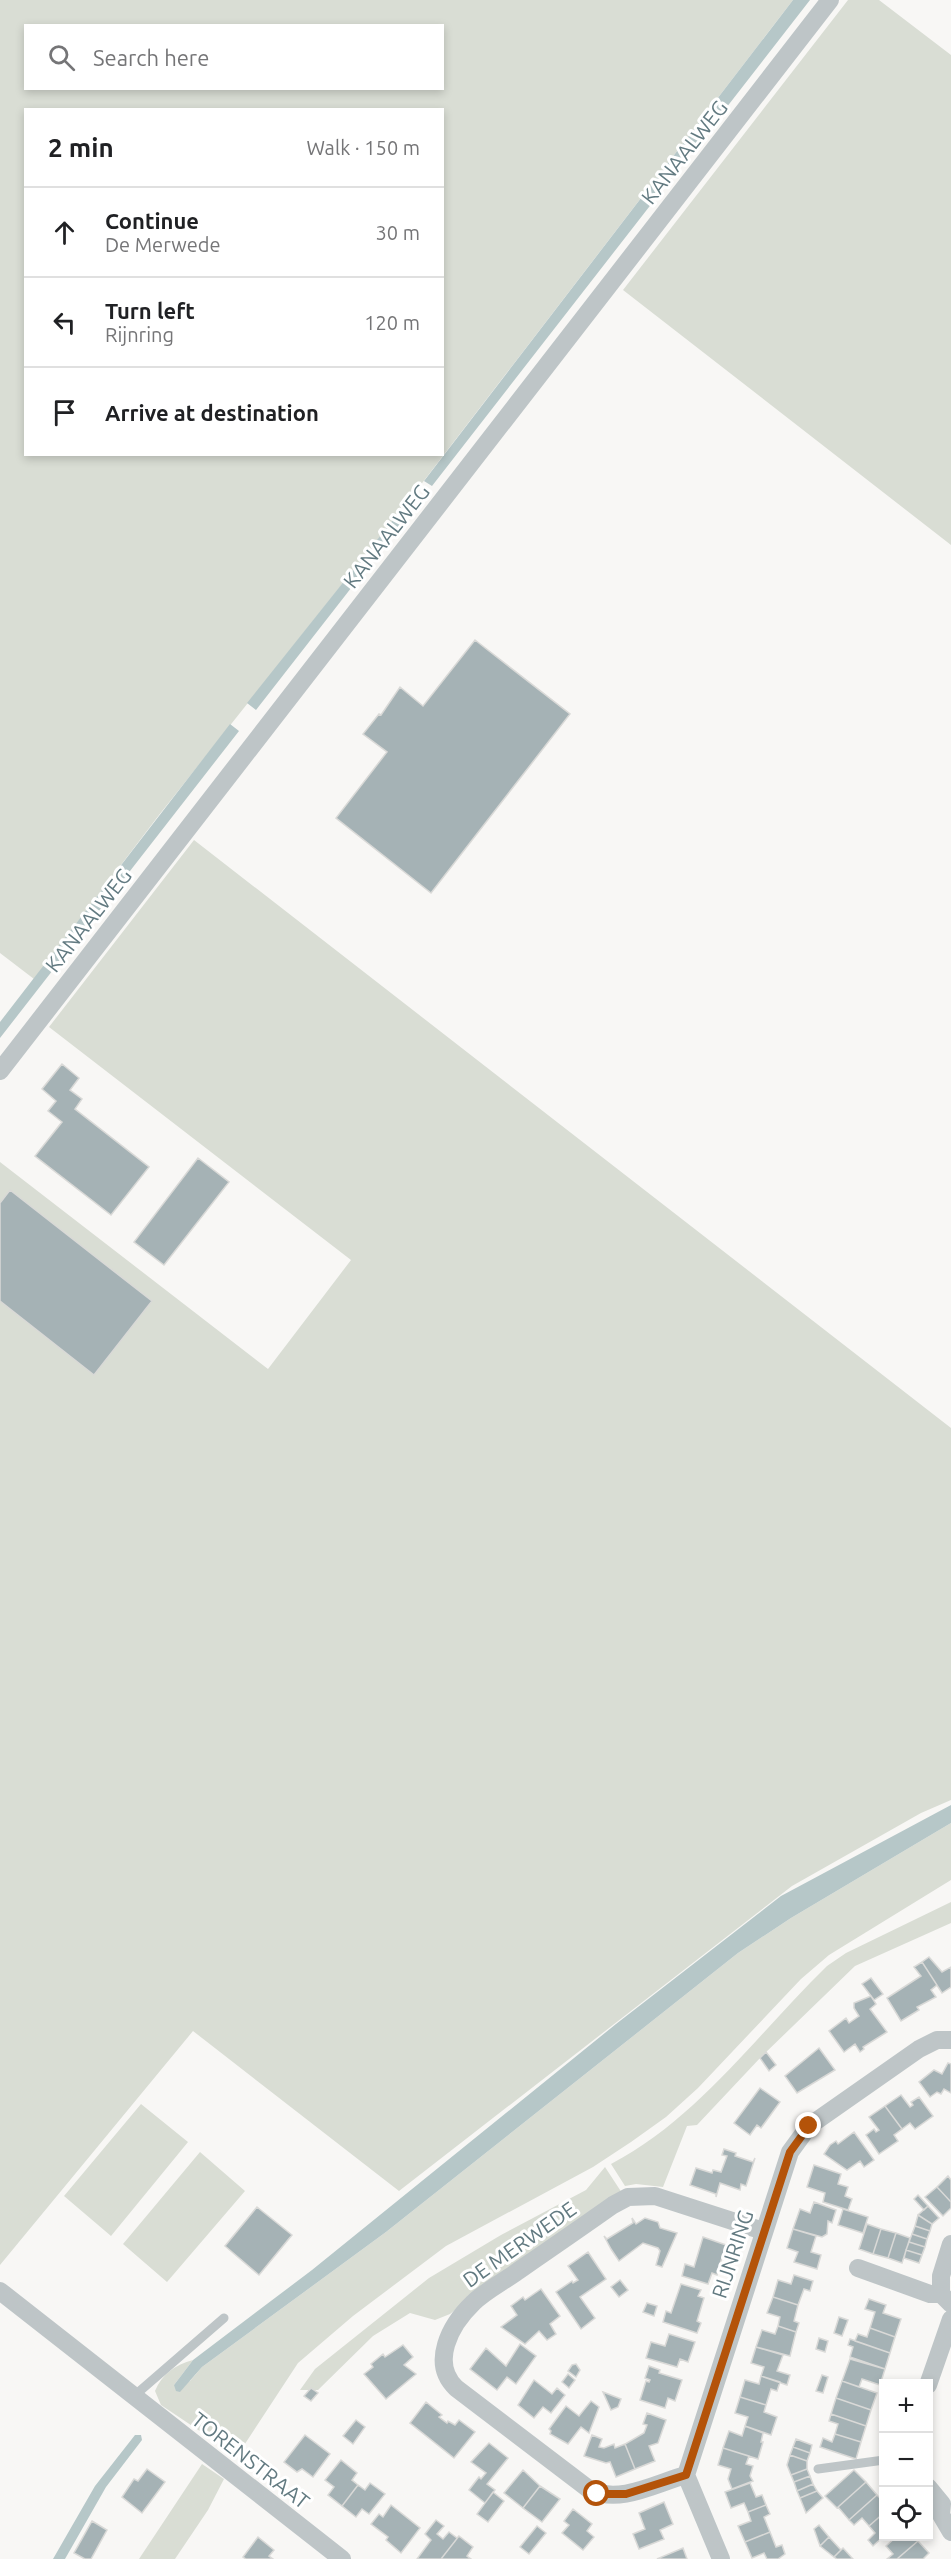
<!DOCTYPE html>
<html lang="en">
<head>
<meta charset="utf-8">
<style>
	:root { --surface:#fff; --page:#f6f6f6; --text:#202124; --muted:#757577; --line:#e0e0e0 }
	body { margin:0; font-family:Ubuntu,sans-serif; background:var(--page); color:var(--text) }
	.controls { position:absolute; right:18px; bottom:18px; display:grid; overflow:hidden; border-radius:0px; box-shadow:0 3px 9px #0003 }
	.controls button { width:54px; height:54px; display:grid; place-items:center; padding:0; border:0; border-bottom:2px solid var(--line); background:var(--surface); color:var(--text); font:30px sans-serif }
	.stop { position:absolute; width:18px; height:18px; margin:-14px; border:4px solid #b45309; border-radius:50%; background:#fff }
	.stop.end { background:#b45309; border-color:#fff; box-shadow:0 2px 6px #0008 }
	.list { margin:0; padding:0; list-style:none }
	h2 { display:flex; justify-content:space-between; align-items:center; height:78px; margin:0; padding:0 24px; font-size:26px }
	h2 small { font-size:20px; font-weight:400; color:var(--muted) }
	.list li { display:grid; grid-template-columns:39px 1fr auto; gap:18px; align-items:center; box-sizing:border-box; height:90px; padding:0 24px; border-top:2px solid var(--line) }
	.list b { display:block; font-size:22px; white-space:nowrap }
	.list p { margin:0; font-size:20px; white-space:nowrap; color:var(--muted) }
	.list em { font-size:20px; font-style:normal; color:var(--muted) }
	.icon { flex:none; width:33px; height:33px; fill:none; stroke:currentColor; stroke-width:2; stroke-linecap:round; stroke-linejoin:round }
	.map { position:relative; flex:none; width:951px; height:2559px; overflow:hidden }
	.search { position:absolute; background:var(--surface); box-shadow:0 3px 9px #0003; left:24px; top:24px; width:420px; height:66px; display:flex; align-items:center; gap:15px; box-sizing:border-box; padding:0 21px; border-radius:0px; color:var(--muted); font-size:22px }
	.panel { position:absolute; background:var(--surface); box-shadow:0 3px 9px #0003; left:24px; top:108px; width:420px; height:348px; border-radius:0px }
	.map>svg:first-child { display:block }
	.green { fill:#d9ddd4; fill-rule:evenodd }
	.water { fill:#b6c7c8 }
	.building { fill:#a5b2b5; stroke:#d9d9d7; stroke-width:1.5 }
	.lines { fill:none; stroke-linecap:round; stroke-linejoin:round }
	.lane { stroke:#bec5c7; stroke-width:9 }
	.street { stroke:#bec5c7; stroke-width:18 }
	.route { stroke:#b45309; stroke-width:8 }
	.labels { text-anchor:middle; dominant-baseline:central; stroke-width:6; stroke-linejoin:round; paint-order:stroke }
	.street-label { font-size:21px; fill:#627a81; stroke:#fff }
</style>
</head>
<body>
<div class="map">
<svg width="951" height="2559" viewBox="0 0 951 2559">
	<rect width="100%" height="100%" fill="#f8f7f5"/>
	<path class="green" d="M0 0H793L416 491 159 815 34 979 0 953ZM26 26H442V88H26ZM26 110H442V454H26Z
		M848 0H879L951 55V545L623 290Z
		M194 840 951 1428V1800L921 1813 792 1886 399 2191 193 2031 0 2265V1162L268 1369 351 1260 49 1027Z
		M951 1823V1880L829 1955 801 1979 698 2088 666 2117 631 2142 593 2167 446 2246 353 2316 298 2363 237 2456 161 2405 155 2391C162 2374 175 2365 193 2360L174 2385 190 2381 202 2367 386 2232 738 1953 791 1918Z
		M951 1902V1923L855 1966 761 2057 697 2125 687 2126 663 2187 636 2184 625 2186 611 2164C699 2118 757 2034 827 1966L846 1953Z
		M141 2104 188 2142 111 2236 64 2196Z
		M200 2152 245 2191 167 2282 123 2244Z
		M605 2167 622 2193 499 2275 450 2314 435 2320 410 2313 373 2336 318 2390H300L315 2369 429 2278 501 2235 586 2190Z
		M202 2464 224 2479 208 2510 175 2559H139Z"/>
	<path class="water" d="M793 0H810L432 486 424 481Z
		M408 501 415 506 256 710 247 703Z
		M230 724 239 731 0 1038V1022Z
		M951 1805V1823L791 1918 738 1953 386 2232 202 2367 180 2392 176 2391 174 2385 193 2360 312 2270 616 2024 781 1896Z
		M135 2435H141L142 2440 106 2487 65 2559H53L95 2486Z"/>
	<path class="building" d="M475 640 570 714 431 893 336 818 387 752 363 734 379 714 381 715 400 687 423 706Z
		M62 1064 79 1078 70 1090 82 1099 75 1109 149 1167 111 1215 35 1156 62 1122 48 1111 56 1101 42 1089Z
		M198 1158 229 1182 164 1265 134 1242Z
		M10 1190 152 1301 94 1375 0 1301V1203Z
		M929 1957 942 1972 951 1967V1987L942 1993 922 1962Z
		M922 1962 937 1985 931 1990 936 1997 917 2007 919 2010 901 2021 887 1998 921 1976 914 1967Z
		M871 1978 883 1994 874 2000 862 1984Z
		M871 1996 876 2004 870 2009 887 2032 863 2047 864 2049 860 2052 855 2044 844 2052 829 2031 846 2018 849 2023 859 2016 854 2008V2003Z
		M819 2048 835 2070 797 2093 785 2076Z
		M766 2052 776 2065 769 2071 760 2058Z
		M948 2063 951 2064V2093L944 2089 941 2094 937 2092 930 2097 919 2082 934 2070 942 2074Z
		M760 2088 780 2102 761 2128 757 2125 750 2135 734 2123Z
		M901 2095 910 2107 913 2105 911 2102 919 2097 933 2116 915 2129 910 2123 902 2129 885 2106Z
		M885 2106 902 2129 894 2135 898 2141 879 2154 866 2135 874 2129 876 2132 879 2130 869 2117Z
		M854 2132 874 2160 864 2167 860 2161 847 2170 824 2154 830 2145 836 2141 838 2144Z
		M724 2149 736 2153 735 2156 753 2162 755 2158 746 2186 741 2184 740 2190 720 2183 716 2197V2194L690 2185 696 2168 712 2173 713 2170 721 2172 727 2156 722 2155Z
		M814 2165 841 2174 838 2184 848 2187 845 2196 852 2199 848 2210 823 2202 825 2193 807 2187Z
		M948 2176 951 2180V2202L937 2187Z
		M937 2187 951 2202V2208L943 2216 925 2197Z
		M918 2195 928 2206 924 2210 914 2199Z
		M814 2202 836 2210 832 2223 828 2221 827 2234 822 2237 793 2229 800 2209 810 2213Z
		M928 2206 939 2218 932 2224 918 2215Z
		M257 2207 292 2235 259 2275 225 2246Z
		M843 2209 868 2217 863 2233 838 2225Z
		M918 2215 932 2224 930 2231 915 2226Z
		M632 2218 636 2224 645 2218 658 2222 660 2228 677 2233 662 2267 656 2265 660 2251 658 2248 643 2243 619 2261 611 2249 604 2236 607 2239 633 2223Z
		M867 2224 881 2229 873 2254 859 2249Z
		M915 2226 930 2231 927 2239 912 2234Z
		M793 2229 816 2236 811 2252 821 2255 817 2269 794 2262 798 2252 787 2248Z
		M881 2229 896 2233 888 2258 873 2254Z
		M896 2233 910 2238 902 2263 888 2258Z
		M912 2234 927 2239 925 2247 909 2242Z
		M703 2237 726 2245 720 2264 723 2265 721 2272 718 2271 717 2275 712 2273 708 2284 682 2276 685 2264 694 2267Z
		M909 2242 925 2247 922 2255 906 2250Z
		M906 2250 922 2255 919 2263 904 2258Z
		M588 2252 606 2279 580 2297 595 2318 581 2329 556 2292 572 2281 573 2283 578 2280 568 2266Z
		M794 2275 813 2281 810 2291 804 2289 798 2305 773 2297 778 2280 791 2284Z
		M620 2280 628 2290 619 2297 611 2287Z
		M681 2284 701 2290 698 2296 704 2298 697 2321 701 2323 697 2333 663 2322 666 2311 671 2313Z
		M541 2289 560 2316 550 2324 556 2334 547 2340 539 2331 525 2344 501 2327 517 2315 511 2306 523 2297 525 2300Z
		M773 2297 798 2305 794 2321 799 2323 796 2332 778 2326 780 2317 767 2313Z
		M869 2299 886 2305 883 2313 901 2319 895 2337 870 2328 875 2312 865 2309Z
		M647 2303 657 2306 654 2316 643 2312Z
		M839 2317 848 2320 842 2336 834 2333Z
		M778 2326 796 2332 790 2356 756 2347 762 2330 775 2334Z
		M870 2328 895 2337 890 2353 855 2341 858 2334 867 2337Z
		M669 2334 695 2342 688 2362 680 2359 677 2367 646 2358 651 2342 665 2346Z
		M819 2338 828 2341 825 2352 816 2349Z
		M850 2339 890 2353 885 2369 850 2357 853 2347 848 2345Z
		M520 2344 536 2356 516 2384 507 2377 497 2390 470 2369 486 2348 506 2366Z
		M403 2345 413 2357 404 2365 416 2374 386 2399 364 2374 373 2367 371 2364 383 2354 385 2357Z
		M756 2347 783 2355 777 2371 790 2375 787 2385 761 2376 764 2367 751 2363Z
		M850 2359 885 2369 880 2385 862 2379 859 2387 842 2381Z
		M576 2364 580 2370 576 2377 568 2371 572 2365Z
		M649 2366 660 2370 659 2373 682 2380 675 2401 668 2398 665 2408 640 2400 646 2381 649 2382 650 2380 645 2378Z
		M568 2374 575 2380 569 2388 562 2382Z
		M822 2375 828 2377 823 2393 816 2391Z
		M761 2376 780 2382 777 2391 771 2389 766 2405 740 2397 745 2380 759 2384Z
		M534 2380 552 2394 557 2388 565 2395 551 2413 543 2407 534 2418 518 2405Z
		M842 2381 877 2393 871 2410 836 2398Z
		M311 2388 318 2393 311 2401 304 2396Z
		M603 2392 621 2399 618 2407 611 2410Z
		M740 2397 766 2405 764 2412 777 2417 771 2435 745 2426 748 2417 735 2413Z
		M836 2398 871 2410 866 2426 831 2414Z
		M591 2401 599 2407 589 2433 581 2427 568 2444 550 2434 551 2431 549 2429 566 2406 579 2416Z
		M426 2402 442 2415 439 2417 447 2423 448 2421 455 2425 459 2420 475 2432 454 2458 410 2423Z
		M647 2413 666 2420 658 2443 649 2446 655 2461 635 2469 625 2444 644 2433 647 2425 643 2424Z
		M831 2414 866 2426 861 2442 835 2434 838 2424 829 2421Z
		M356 2420 365 2427 353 2444 343 2436Z
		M745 2426 763 2433 761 2442H763L758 2459 723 2448 729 2431 742 2436Z
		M835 2434 861 2442 856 2459 820 2447 823 2438 832 2442Z
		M305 2435 330 2454 313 2477 302 2469 297 2472 284 2462Z
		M592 2435 602 2439 599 2447 604 2448 614 2444 615 2448 625 2444 635 2469 616 2477 610 2462 606 2463 584 2456Z
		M796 2439 812 2445 810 2453 793 2447Z
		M489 2443 508 2458 487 2484 495 2490 485 2503 469 2490 479 2477 481 2479 486 2473 471 2462Z
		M793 2447 810 2453 807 2461 790 2455Z
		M723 2448 749 2456 746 2464 753 2466 750 2476 753 2481 732 2489 728 2479 731 2469 718 2465Z
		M790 2455 807 2461V2469L791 2475 787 2465Z
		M341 2460 357 2473 352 2480 358 2485 342 2506 328 2495 334 2487 325 2480Z
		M147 2469 165 2482 142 2513 122 2497 134 2479 138 2481Z
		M807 2469 810 2476 794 2482 791 2475Z
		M523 2470 540 2486 523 2508 504 2493Z
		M854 2470 866 2482 837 2508 825 2496Z
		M810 2476 813 2484 797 2491 794 2482Z
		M866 2482 877 2495 849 2520 838 2507Z
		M370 2483 385 2494 369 2514 362 2509 356 2517 342 2506 358 2485 365 2490Z
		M750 2483 756 2497 762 2495 766 2505 748 2512 744 2503 731 2508 725 2492Z
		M813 2484 817 2491 800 2498 797 2491Z
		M540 2486 560 2499 542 2522 523 2508Z
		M817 2491 823 2498 806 2513 800 2498Z
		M493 2492 504 2501 488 2522 477 2514Z
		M877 2495 884 2502V2513L869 2526 862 2518 854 2525 849 2520Z
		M664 2502 673 2524 660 2530 664 2539 639 2549 633 2534 645 2529 639 2513Z
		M391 2505 420 2528 401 2553 386 2540 388 2537 371 2524 379 2514 383 2517Z
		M766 2505 770 2514 764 2517 770 2532 745 2542 738 2526 751 2521 748 2512Z
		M573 2509 592 2524 587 2531 594 2537 583 2550 562 2533 569 2525 564 2521Z
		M884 2513V2536L873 2546 868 2540 875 2533 869 2526Z
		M436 2520 444 2526 437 2534 443 2539 449 2532 457 2538 459 2536 441 2559H417L431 2540 425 2534Z
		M92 2521 107 2530 91 2559H85L74 2553Z
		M819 2525 829 2537 820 2546 814 2529Z
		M537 2526 546 2533 529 2554 520 2547Z
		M770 2532 776 2547 782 2545 785 2554 778 2559H767L764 2553 752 2558 745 2542Z
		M459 2536 473 2547 467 2556 471 2559H441Z
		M897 2536H914L918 2541 897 2559H887L893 2554 886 2546Z
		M258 2537 274 2550 269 2556 273 2559H246L243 2557Z
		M829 2537 841 2550 834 2557 820 2546Z
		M918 2541 929 2553 923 2559H897Z
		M683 2548 687 2559H657Z
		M843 2548 853 2559H837L834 2557Z"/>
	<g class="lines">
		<path class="lane" d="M134 2396 224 2318
			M818 2469 884 2460"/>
		<path class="street" d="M0 1071 830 0
			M858 2268 930 2294H941L951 2304
			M0 2291 342 2559
			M941 2294V2276L951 2244
			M928 2385 951 2319
			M686 2475C656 2483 621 2504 590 2490L456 2388C430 2363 450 2325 473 2303 485 2291 503 2282 518 2271 550 2249 582 2227 613 2205L628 2197 655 2196 763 2231
			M928 2487 942 2504 941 2515 951 2532
			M721 2559 686 2475 790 2152 809 2126 919 2049 937 2040H951"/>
	</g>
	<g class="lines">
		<path class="route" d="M597 2494H626L686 2475 790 2152 809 2126"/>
	</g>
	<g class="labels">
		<g class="street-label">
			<text transform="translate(684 152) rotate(-52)">KANAALWEG</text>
			<text transform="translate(386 536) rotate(-52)">KANAALWEG</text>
			<text transform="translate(88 920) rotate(-52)">KANAALWEG</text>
			<text transform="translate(519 2244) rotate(-35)">DE MERWEDE</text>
			<text transform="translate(732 2254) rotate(-72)">RIJNRING</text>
			<text transform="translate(251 2460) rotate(38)">TORENSTRAAT</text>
		</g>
	</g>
</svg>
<div class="controls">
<button>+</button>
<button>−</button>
<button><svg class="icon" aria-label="locate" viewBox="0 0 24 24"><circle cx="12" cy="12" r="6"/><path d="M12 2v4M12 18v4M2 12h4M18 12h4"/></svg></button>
</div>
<div class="stop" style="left:597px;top:2494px"></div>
<div class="stop end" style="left:809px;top:2126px"></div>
<div class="search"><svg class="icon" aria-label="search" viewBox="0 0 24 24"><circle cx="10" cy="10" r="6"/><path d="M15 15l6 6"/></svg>Search here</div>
<section class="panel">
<h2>2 min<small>Walk · 150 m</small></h2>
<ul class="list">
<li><svg class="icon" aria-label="ahead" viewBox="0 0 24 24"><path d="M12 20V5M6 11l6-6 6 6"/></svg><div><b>Continue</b><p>De Merwede</p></div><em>30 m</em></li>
<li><svg class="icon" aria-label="left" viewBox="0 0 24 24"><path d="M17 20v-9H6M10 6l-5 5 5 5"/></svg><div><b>Turn left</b><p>Rijnring</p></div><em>120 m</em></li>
<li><svg class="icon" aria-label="arrive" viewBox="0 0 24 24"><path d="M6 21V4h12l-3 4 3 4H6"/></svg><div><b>Arrive at destination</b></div></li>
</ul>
</section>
</div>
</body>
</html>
